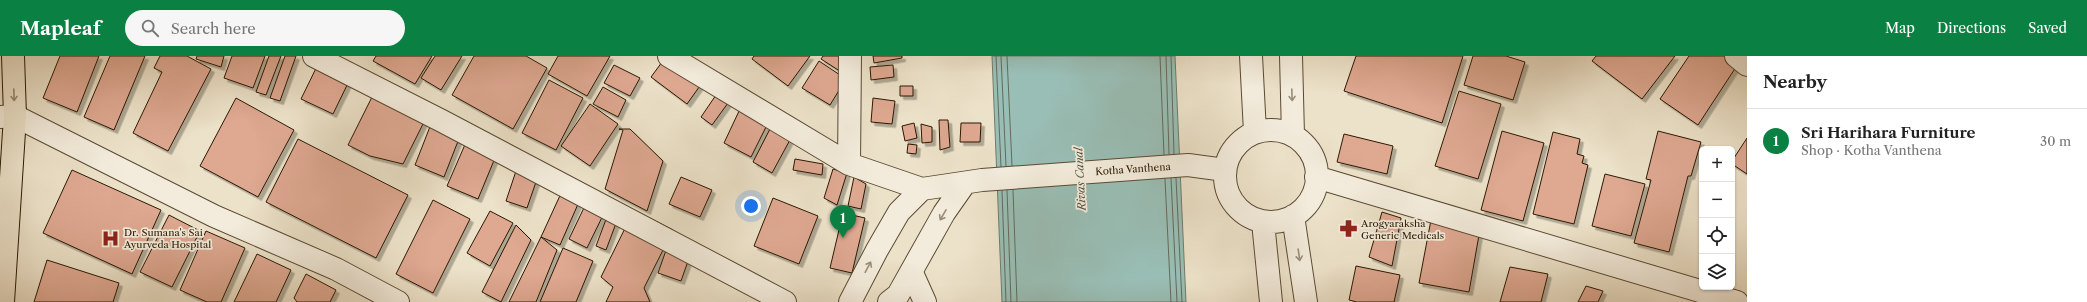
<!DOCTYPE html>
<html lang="en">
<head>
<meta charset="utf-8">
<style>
	:root { --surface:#fff; --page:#f6f6f6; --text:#222; --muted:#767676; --line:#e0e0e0; --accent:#0b8043 }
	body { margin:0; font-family:"Libre Caslon Text",serif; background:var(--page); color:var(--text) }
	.controls { position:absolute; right:12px; bottom:12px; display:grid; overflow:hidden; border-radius:6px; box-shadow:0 1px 3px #0004 }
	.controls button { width:36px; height:36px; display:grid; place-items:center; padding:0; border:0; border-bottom:1px solid var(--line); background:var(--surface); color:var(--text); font:20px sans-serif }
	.you { position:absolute; left:751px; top:150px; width:14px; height:14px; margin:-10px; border:3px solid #fff; border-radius:50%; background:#1a73e8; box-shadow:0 0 0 6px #1a73e833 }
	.badge { display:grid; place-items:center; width:26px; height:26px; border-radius:50%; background:var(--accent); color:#fff; font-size:13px; font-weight:700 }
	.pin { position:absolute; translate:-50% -33px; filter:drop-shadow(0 1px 2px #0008) }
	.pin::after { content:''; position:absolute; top:21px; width:14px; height:12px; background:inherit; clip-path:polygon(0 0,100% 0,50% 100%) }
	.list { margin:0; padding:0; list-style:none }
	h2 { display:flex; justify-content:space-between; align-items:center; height:52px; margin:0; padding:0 16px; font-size:17px }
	h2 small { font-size:13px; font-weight:400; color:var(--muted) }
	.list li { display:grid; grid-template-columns:26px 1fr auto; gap:12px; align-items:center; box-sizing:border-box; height:64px; padding:0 16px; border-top:1px solid var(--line) }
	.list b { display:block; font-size:15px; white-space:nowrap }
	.list p { margin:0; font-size:13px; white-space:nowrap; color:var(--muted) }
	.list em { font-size:13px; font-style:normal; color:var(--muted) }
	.icon { flex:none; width:22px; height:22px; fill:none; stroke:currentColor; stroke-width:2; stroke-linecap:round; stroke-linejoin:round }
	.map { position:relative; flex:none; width:1747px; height:246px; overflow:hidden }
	header { display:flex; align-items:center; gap:24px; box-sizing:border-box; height:56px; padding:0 20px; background:var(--accent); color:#fff }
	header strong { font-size:19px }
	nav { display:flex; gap:22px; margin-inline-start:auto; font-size:14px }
	.search { width:280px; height:36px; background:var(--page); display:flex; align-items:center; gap:10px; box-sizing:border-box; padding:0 14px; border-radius:22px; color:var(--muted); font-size:15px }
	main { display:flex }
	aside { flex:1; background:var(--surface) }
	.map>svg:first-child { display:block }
	.water { fill:#99beb5; stroke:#6d7c6d }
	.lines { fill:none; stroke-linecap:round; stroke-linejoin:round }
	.shore { stroke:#626b5b; stroke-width:1 }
	.building { fill:#dea891; stroke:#2b1801; filter:url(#shadow) }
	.minor-casing { stroke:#5b4a33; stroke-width:24 }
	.major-casing { stroke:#2b1801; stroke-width:24 }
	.minor { stroke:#f3ecdc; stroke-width:22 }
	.major { stroke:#ece2c9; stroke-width:22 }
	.oneway { stroke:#95876f }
	.oneway2 { stroke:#998d79 }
	.labels { text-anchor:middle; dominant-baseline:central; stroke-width:3.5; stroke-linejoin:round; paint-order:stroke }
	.street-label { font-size:10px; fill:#2b1801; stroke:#f3ecdc }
	.poi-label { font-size:10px; fill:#2b1801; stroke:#f3ecdc; text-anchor:start }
	.water-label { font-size:11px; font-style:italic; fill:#525240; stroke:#f3ecdc }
</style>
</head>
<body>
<header>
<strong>Mapleaf</strong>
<div class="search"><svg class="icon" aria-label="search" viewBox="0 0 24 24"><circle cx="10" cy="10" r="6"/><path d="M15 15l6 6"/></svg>Search here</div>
<nav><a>Map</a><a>Directions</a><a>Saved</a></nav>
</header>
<main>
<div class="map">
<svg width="1747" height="246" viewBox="0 0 1747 246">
	<defs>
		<filter id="shadow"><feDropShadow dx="3.5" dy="3.5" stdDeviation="0" flood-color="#0004"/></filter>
	</defs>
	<rect width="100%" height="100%" fill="#ece2c9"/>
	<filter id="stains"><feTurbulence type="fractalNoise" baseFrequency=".005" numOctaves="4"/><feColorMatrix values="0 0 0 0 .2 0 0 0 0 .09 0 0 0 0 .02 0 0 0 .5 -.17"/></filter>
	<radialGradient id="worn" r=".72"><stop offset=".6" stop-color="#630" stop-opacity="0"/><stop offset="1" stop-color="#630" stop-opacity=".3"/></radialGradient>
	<path class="water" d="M992 0H1175L1186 246H1002Z"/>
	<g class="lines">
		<path class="shore" d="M996 0 1001 111
			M1001 0 1006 110
			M1007 0 1012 110
			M1160 0 1164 99
			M1166 0 1169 98
			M1171 0 1174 98
			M1171 122 1177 246
			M1176 122 1182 246
			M1165 123 1171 246
			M1007 134 1011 246
			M1013 134 1017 246
			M1002 135 1006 246"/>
	</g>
	<path class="building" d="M60 0H99L77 56 43 42Z
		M110 0H145L114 74 84 61Z
		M160 0H187L211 13 168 95 133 77 162 16 154 12Z
		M197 0H224L221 11 196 3Z
		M232 0H265L253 32 224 22Z
		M269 0H281L266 39 256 36Z
		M285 0H296L280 45 270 42Z
		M322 0 351 21 333 58 301 43Z
		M376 0H432L415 28 373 5Z
		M435 0H462L441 34 421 22Z
		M474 0H526L547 12 513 73 452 39Z
		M558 0H610L587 40 548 18Z
		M754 0H810L788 30 752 3Z
		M823 0H845L846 19 821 3Z
		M873 0H902V2L874 7Z
		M1356 0H1463L1442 67 1344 35Z
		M1473 0H1506L1525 6 1513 44 1464 29Z
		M1596 0H1675L1642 43 1592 5Z
		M1689 0H1726L1738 8 1698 69 1660 43Z
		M665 2 702 27 687 48 651 21Z
		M819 5 846 23 830 49 802 32Z
		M614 9 640 22 630 40 604 27Z
		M893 9 894 21 871 24 870 11Z
		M549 24 583 42 556 94 522 77Z
		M900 30H913V40H900Z
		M377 31 428 58 403 108 370 100 348 89Z
		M603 31 626 44 618 61 593 48Z
		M1459 35 1501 48 1478 123 1435 110Z
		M716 39 728 47 712 69 701 61Z
		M236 42 294 74 258 141 200 110Z
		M873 42 895 45 892 68 871 66Z
		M590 48 618 68 590 110 561 90Z
		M740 53 768 67 751 101 724 87Z
		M433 63 462 75 444 121 415 109Z
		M939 64H948L950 91 940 94Z
		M914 67 917 82 905 85 902 70Z
		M961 67H981L980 86H960Z
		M921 68 932 71V86L922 87Z
		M771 71 791 82 772 117 753 106Z
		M619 73H630L663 105 647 155 605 133 623 74Z
		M1502 75 1544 87 1523 165 1481 154Z
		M1658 75 1701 86 1691 120H1688L1669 196 1634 187 1651 124 1646 123Z
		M1553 76 1580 83 1577 98 1584 100 1582 107 1588 109 1574 168 1533 158Z
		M470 77 500 90 478 143 447 130Z
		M1344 78 1393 90 1387 118 1337 106Z
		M1747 82V118L1732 108V105Z
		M298 83 408 139 376 202 266 146Z
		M908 88 917 89 916 98 907 97Z
		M795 103 823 108 822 119 793 114Z
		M518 109 537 123 527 152 506 145Z
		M833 113 847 117 837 149 824 142Z
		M72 114 161 154 132 218 43 177Z
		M1605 118 1645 128 1631 180 1592 170Z
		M681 121 712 134 700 161 669 148Z
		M854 121 866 128 861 153 848 150Z
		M568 122 586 130 560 189 541 181Z
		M591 137 610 145 587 192 569 183Z
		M773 142 818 160 799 208 754 190Z
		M433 144 470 163 433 237 396 218Z
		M611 150 621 154 606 194 596 190Z
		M634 154 673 174 644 232 650 246H606L613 231 601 221Z
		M490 155 513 167 490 210 467 197Z
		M1382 156 1401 162 1392 210 1369 201Z
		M843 157 865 162 852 217 830 212Z
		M169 159 200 175 172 231 140 216Z
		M1431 164 1479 179 1469 236 1419 227Z
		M516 169 531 184 501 246 482 236Z
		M206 175 245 192 221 246H207L180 234Z
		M541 181 557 194 536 246H509Z
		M670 183 693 191 681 225 658 217Z
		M563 192 593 205 576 246H540Z
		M257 198 291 214 276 246H234Z
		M47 204 119 227 113 246H34Z
		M1356 210 1400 219 1394 246H1357L1349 244Z
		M1510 211 1548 218 1541 246H1500Z
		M306 218 336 234 330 246H297L294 242Z
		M1586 230 1603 235 1598 246H1578Z"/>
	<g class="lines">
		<defs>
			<path id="minor" d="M314 0 442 65 785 246
				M669 0 849 108
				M850 0 849 108 922 133
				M1251 0 1255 76
				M1291 0 1293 79
				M1736 0 1747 9
				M0 61 15 60 214 160 336 213 398 246
				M1225 120a46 46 0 1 1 92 0a46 46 0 1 1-92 0Z
				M1316 121 1737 246
				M1293 160 1306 246
				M1263 166 1271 246
				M912 217 925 246
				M850 246 877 194 899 156 922 133 982 124 1188 109 1225 114
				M889 246 898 239 944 157 965 127"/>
			<path id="major" d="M3 246 15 60 13 0"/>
		</defs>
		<use href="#minor" class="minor-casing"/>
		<use href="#major" class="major-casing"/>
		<use href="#minor" class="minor"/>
		<use href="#major" class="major"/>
	</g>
	<defs><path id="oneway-shaft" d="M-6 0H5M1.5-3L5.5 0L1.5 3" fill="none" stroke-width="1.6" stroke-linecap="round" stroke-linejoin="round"/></defs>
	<use class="oneway" href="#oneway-shaft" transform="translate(14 39) rotate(88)"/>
	<g class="oneway2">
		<use href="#oneway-shaft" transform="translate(1292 39) rotate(88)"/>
		<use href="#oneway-shaft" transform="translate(943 159) rotate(120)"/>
		<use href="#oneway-shaft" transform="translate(1299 199) rotate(82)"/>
		<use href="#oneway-shaft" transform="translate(868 211) rotate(-62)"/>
	</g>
	<defs>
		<symbol id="pharmacy-bare" viewBox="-9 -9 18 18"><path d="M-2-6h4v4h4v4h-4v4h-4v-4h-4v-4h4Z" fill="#8f2418" stroke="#f3ecdc" stroke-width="2.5" paint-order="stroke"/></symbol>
		<symbol id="hospital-bare" viewBox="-9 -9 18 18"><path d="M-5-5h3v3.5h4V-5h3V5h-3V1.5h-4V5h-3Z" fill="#8f2418" stroke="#f3ecdc" stroke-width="2.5" paint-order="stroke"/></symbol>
	</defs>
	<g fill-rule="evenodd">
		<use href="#pharmacy-bare" x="1336" y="160" width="25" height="25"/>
		<use href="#hospital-bare" x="98" y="170" width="25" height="25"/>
	</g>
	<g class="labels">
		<g class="street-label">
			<text transform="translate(1133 113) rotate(-4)">Kotha Vanthena</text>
		</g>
		<g class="poi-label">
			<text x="1361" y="167">Arogyaraksha<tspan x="1361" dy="12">Generic Medicals</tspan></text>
			<text x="124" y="176">Dr. Sumana's Sai<tspan x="124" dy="12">Ayurveda Hospital</tspan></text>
		</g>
		<g class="water-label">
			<text transform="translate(1080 123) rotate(-93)">Rivas Canal</text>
		</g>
	</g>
	<rect width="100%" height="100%" filter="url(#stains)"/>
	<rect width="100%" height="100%" fill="url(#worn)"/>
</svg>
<div class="controls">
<button>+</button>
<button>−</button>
<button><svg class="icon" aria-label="locate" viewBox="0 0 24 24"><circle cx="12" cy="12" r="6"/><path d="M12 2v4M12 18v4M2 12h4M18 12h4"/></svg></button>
<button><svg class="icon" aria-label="layers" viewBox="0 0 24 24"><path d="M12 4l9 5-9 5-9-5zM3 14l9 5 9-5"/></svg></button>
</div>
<div class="you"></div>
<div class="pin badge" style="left:843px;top:182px">1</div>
</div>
<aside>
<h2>Nearby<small></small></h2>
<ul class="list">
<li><span class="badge">1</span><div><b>Sri Harihara Furniture</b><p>Shop · Kotha Vanthena</p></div><em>30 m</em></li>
</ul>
</aside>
</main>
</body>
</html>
